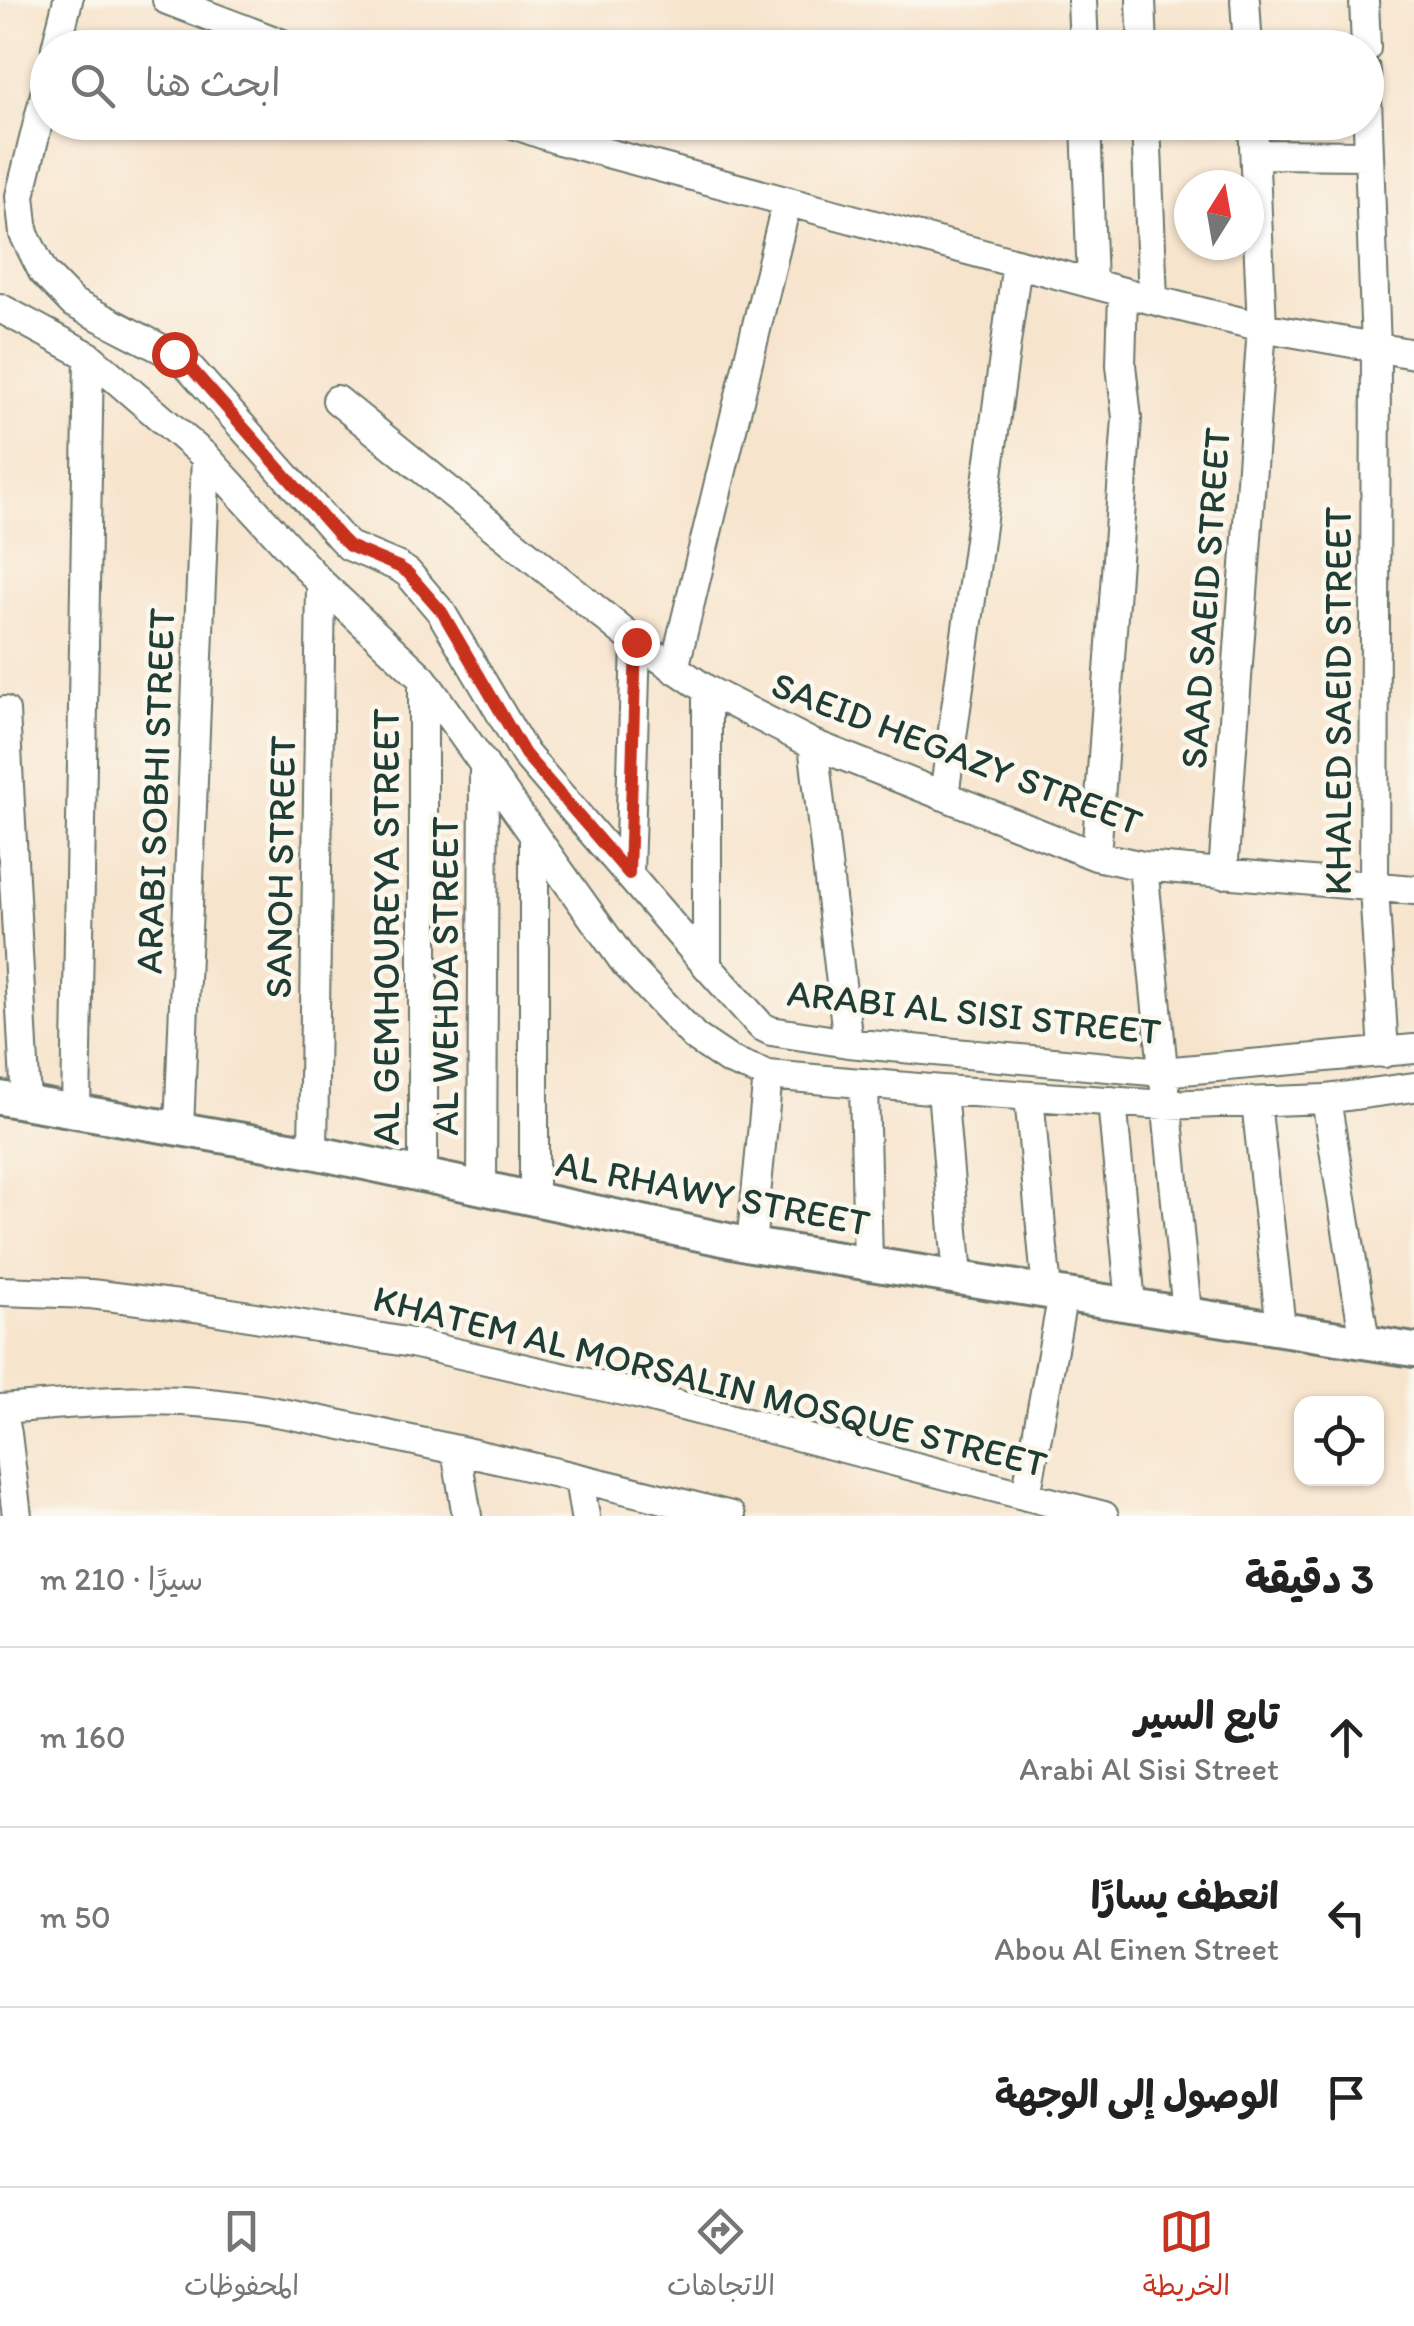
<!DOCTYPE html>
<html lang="ar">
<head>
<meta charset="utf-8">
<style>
	:root { --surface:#fff; --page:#f2f2f2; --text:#222; --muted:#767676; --line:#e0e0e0; --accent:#c8321e }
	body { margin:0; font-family:Itim,"Playpen Sans Arabic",sans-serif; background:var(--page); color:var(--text); direction:rtl }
	.controls { position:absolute; right:30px; bottom:30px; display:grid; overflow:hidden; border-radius:20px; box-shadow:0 2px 8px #0004 }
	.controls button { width:90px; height:90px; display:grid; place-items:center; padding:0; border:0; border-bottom:2px solid var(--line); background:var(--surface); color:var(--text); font:50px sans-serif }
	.compass { position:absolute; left:1174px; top:170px; width:90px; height:90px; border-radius:50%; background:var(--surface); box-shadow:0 2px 8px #0004; rotate:11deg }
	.stop { position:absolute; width:30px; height:30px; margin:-22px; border:8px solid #c8321e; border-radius:50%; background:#fff }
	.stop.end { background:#c8321e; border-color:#fff; box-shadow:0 2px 10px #0008 }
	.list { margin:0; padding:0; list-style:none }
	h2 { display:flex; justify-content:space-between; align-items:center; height:130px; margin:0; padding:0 40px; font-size:42px }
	h2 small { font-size:32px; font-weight:400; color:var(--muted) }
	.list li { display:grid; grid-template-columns:65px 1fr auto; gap:30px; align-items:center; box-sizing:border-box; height:180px; padding:0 40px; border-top:2px solid var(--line) }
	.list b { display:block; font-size:38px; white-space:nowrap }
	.list p { margin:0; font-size:32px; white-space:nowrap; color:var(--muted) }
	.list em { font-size:32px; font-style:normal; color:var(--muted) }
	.icon { flex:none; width:55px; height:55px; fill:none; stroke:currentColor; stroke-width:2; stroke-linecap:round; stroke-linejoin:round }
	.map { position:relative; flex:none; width:1414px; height:1516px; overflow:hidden; direction:ltr }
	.search { position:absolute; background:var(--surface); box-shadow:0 2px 8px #0004; left:30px; right:30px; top:30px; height:110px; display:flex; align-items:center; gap:25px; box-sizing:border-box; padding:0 35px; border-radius:55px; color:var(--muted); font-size:38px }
	.sheet { height:670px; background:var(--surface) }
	nav { display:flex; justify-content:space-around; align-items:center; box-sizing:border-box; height:140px; border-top:2px solid var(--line); background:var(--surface); font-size:28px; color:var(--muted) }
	nav a { display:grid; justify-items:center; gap:5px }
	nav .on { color:var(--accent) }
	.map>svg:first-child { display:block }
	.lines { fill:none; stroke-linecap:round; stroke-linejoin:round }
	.minor-casing { stroke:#6b776a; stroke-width:32 }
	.tertiary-casing { stroke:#6b776a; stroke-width:38 }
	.minor { stroke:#fff; stroke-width:28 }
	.tertiary { stroke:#fff; stroke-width:32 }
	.route { stroke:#c8321e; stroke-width:12 }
	.labels { text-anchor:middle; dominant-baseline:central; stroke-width:9; stroke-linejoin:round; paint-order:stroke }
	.street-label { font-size:38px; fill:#1f3d34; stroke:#fbf7ec }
</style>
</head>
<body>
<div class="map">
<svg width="1414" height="1516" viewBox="0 0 1414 1516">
	<rect width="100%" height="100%" fill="#fbf7ec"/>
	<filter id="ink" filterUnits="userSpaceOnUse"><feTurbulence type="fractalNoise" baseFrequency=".01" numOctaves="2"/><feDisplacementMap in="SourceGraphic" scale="20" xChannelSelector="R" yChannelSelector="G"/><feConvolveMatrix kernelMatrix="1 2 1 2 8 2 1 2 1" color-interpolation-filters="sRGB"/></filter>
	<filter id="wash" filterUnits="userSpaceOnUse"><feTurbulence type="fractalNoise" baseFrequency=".0048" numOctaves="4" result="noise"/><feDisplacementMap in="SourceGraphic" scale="40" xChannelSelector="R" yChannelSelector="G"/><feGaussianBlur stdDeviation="2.25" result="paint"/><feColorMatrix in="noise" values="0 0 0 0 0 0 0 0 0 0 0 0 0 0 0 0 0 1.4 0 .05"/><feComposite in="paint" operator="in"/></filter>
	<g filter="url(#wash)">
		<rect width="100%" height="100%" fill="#f7e4cd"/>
	</g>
	<g filter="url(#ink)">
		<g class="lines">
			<defs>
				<path id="minor" d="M167 0 293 48
					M1082 0 1084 48
					M1141 0 1143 48
					M1245 0 1248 48
					M1364 0 1366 48
					M56 48 68 0
					M1366 71 1376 349 1374 888 1384 1053
					M48 82 20 196 24 234 43 272 73 303 183 360 341 538 349 546 399 567 408 573 441 612 525 754 707 966 761 1026 771 1031 848 1043 1162 1072 1414 1049
					M507 122 559 140 1153 300 1262 327 1414 354
					M1086 122 1092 283
					M1146 122 1153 300
					M1256 154 1369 155
					M0 308 89 356 206 457 321 583 423 679 625 963 695 1037 729 1060 768 1075 942 1090 1166 1105 1326 1099 1414 1087
					M337 400 636 642 707 690 813 744 1096 856 1143 866 1414 890
					M674 669 787 201
					M423 679V1176
					M5 711 26 1102
					M813 744 848 1043
					M944 796 1017 263
					M534 835V1199
					M1096 856 1127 418 1121 365 1123 292
					M1143 866 1187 1313
					M629 874 636 642
					M1223 874 1262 327 1253 122
					M707 966V690
					M864 1083 868 1264
					M942 1090 958 1278
					M1029 1096 1047 1292
					M1326 1099 1365 1342
					M1112 1101 1131 1304
					M1256 1102 1281 1328
					M76 1111 89 356
					M179 1129 206 457
					M313 1152 321 583
					M482 1188 484 764
					M751 1245 768 1075
					M0 1291 91 1294 195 1307 412 1343 636 1394 1104 1516
					M0 1409C60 1405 121 1398 182 1401 258 1405 332 1423 406 1439 514 1462 623 1488 731 1516
					M2 1409 7 1434 17 1516
					M456 1450 467 1516
					M579 1479 585 1516
					M1026 1496 1063 1294"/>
				<path id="tertiary" d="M0 1098 313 1152 751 1245 1414 1350"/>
			</defs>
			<use href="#minor" class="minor-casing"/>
			<use href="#tertiary" class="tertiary-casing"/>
			<use href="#minor" class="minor"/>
			<use href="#tertiary" class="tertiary"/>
		</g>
	</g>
	<g class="lines" filter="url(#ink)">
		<path class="route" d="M174 354 184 360 341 538 349 546 399 567 408 573 442 612 525 754 629 874 636 642"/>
	</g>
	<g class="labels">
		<g class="street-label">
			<text transform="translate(1205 598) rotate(-86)">SAAD SAEID STREET</text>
			<text transform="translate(1338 701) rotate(-90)">KHALED SAEID STREET</text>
			<text transform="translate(957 753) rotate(21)">SAEID HEGAZY STREET</text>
			<text transform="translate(155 791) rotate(-88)">ARABI SOBHI STREET</text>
			<text transform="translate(280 867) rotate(-89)">SANOH STREET</text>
			<text transform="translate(386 927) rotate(-90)">AL GEMHOUREYA STREET</text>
			<text transform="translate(445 976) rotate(-90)">AL WEHDA STREET</text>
			<text transform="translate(974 1012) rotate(6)">ARABI AL SISI STREET</text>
			<text transform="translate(713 1193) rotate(11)">AL RHAWY STREET</text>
			<text transform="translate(710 1381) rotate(14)">KHATEM AL MORSALIN MOSQUE STREET</text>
		</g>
	</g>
</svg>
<div class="controls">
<button><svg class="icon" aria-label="locate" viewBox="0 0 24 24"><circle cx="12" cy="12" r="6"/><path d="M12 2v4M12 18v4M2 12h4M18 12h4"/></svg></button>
</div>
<svg class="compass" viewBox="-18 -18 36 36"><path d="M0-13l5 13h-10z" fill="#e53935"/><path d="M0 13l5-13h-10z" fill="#767676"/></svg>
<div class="stop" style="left:174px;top:354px"></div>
<div class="stop end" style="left:636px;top:642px"></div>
<div class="search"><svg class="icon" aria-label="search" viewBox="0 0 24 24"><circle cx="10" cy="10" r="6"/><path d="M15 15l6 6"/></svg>ابحث هنا</div>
</div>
<section class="sheet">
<h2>3 دقيقة<small>سيرًا · 210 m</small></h2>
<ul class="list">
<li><svg class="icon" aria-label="ahead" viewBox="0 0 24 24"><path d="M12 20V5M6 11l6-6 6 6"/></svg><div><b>تابع السير</b><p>Arabi Al Sisi Street</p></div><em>160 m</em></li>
<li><svg class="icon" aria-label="left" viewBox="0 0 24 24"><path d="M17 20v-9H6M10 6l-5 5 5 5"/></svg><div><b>انعطف يسارًا</b><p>Abou Al Einen Street</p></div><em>50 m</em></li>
<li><svg class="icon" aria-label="arrive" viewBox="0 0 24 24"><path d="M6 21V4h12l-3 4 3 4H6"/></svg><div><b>الوصول إلى الوجهة</b></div></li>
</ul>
</section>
<nav>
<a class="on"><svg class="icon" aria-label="map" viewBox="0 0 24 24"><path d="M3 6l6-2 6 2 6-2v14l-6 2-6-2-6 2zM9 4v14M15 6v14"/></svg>الخريطة</a>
<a><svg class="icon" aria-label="directions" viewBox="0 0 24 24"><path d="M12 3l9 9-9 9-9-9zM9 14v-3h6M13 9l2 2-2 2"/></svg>الاتجاهات</a>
<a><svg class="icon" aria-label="saved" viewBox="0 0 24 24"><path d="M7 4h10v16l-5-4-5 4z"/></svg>المحفوظات</a>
</nav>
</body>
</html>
